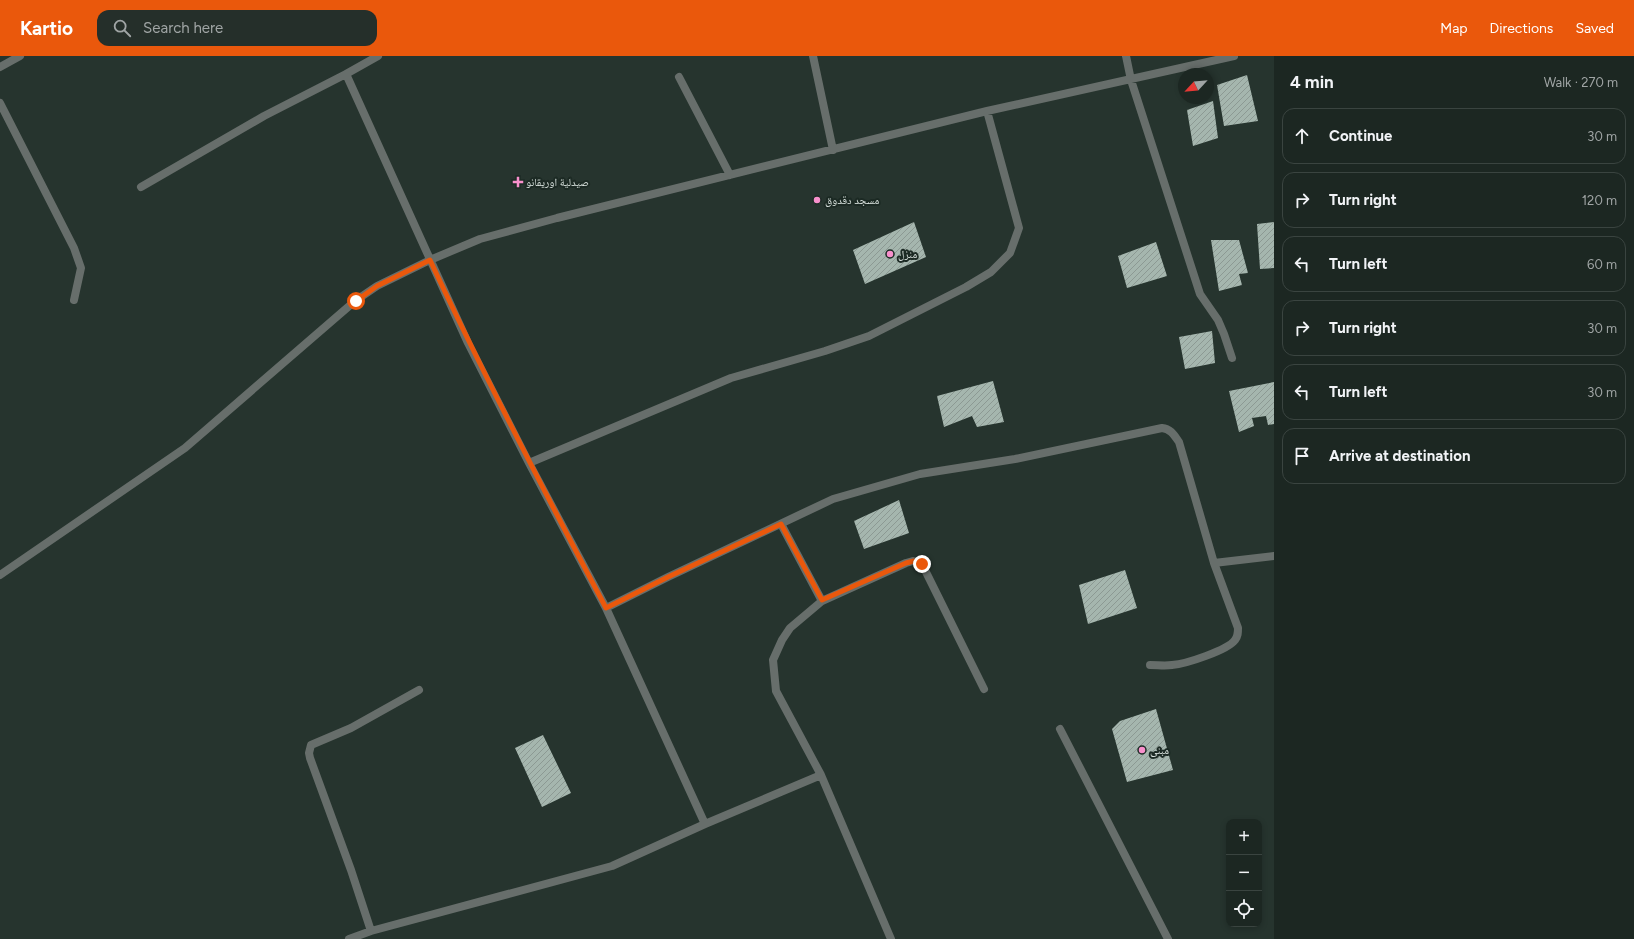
<!DOCTYPE html>
<html lang="en">
<head>
<meta charset="utf-8">
<style>
	:root { --surface:#1c2722; --page:#252f2a; --text:#f1f3f6; --muted:#a0a5a5; --line:#3a4440; --accent:#ea580c }
	body { margin:0; font-family:Figtree,"Noto Naskh Arabic",sans-serif; background:var(--page); color:var(--text) }
	.controls { position:absolute; right:12px; bottom:12px; display:grid; overflow:hidden; border-radius:8px; box-shadow:0 2px 6px #0003 }
	.controls button { width:36px; height:36px; display:grid; place-items:center; padding:0; border:0; border-bottom:1px solid var(--line); background:var(--surface); color:var(--text); font:20px sans-serif }
	.compass { position:absolute; left:1178px; top:12px; width:36px; height:36px; border-radius:50%; background:var(--surface); box-shadow:0 2px 6px #0003; rotate:244deg }
	.stop { position:absolute; width:12px; height:12px; margin:-9px; border:3px solid #ea580c; border-radius:50%; background:#fff }
	.stop.end { background:#ea580c; border-color:#fff; box-shadow:0 1px 4px #0008 }
	.list { margin:0; padding:0; list-style:none }
	h2 { display:flex; justify-content:space-between; align-items:center; height:52px; margin:0; padding:0 16px; font-size:17px }
	h2 small { font-size:13px; font-weight:400; color:var(--muted) }
	.list li { display:grid; grid-template-columns:26px 1fr auto; gap:12px; align-items:center; box-sizing:border-box; height:56px; margin:0 8px 8px; padding:0 8px; border:1px solid var(--line); border-radius:12px }
	.list b { display:block; font-size:15px; white-space:nowrap }
	.list em { font-size:13px; font-style:normal; color:var(--muted) }
	.icon { flex:none; width:22px; height:22px; fill:none; stroke:currentColor; stroke-width:2; stroke-linecap:round; stroke-linejoin:round }
	.map { position:relative; flex:none; width:1274px; height:883px; overflow:hidden }
	header { display:flex; align-items:center; gap:24px; box-sizing:border-box; height:56px; padding:0 20px; background:var(--accent); color:#fff }
	header strong { font-size:19px }
	nav { display:flex; gap:22px; margin-inline-start:auto; font-size:14px }
	.search { width:280px; height:36px; background:var(--page); display:flex; align-items:center; gap:10px; box-sizing:border-box; padding:0 14px; border-radius:12px; color:var(--muted); font-size:15px }
	main { display:flex }
	aside { flex:1; background:var(--surface) }
	.map>svg:first-child { display:block }
	.building { fill:url(#building-hatch) }
	.lines { fill:none; stroke-linecap:round; stroke-linejoin:round }
	.minor { stroke:#676e6b; stroke-width:8 }
	.route { stroke:#ea580c; stroke-width:5 }
	.poi-dot { fill:#f890cc; stroke:#1c2a24; stroke-width:1.5 }
	.labels { text-anchor:middle; dominant-baseline:central; stroke-width:4; stroke-linejoin:round; paint-order:stroke }
	.poi-label { font-size:11px; fill:#d7e0dc; stroke:#1c2a24; text-anchor:start }
</style>
</head>
<body>
<header>
<strong>Kartio</strong>
<div class="search"><svg class="icon" aria-label="search" viewBox="0 0 24 24"><circle cx="10" cy="10" r="6"/><path d="M15 15l6 6"/></svg>Search here</div>
<nav><a>Map</a><a>Directions</a><a>Saved</a></nav>
</header>
<main>
<div class="map">
<svg width="1274" height="883" viewBox="0 0 1274 883">
	<defs>
		<pattern id="building-hatch" width="6" height="6" patternUnits="userSpaceOnUse"><rect width="6" height="6" fill="#a5b6ae"/><path d="M-1 1l2-2M0 6l6-6M5 7l2-2" fill="none" stroke="#8c9993"/></pattern>
	</defs>
	<rect width="100%" height="100%" fill="#26342e"/>
	<path class="building" d="M1247 19 1258 65 1224 70 1217 29Z
		M1213 45 1218 82 1193 90 1187 54Z
		M914 166 926 201 865 228 853 194Z
		M1274 166V212L1260 213 1257 168Z
		M1211 184H1239L1248 217 1239 218 1242 229 1219 235Z
		M1156 186 1167 220 1127 232 1118 200Z
		M1212 275 1215 307 1185 313 1179 281Z
		M993 325 1004 366 977 371 972 360 944 371 937 340Z
		M1274 326V368L1268 369 1266 360 1252 362 1254 370 1239 376 1229 335Z
		M899 444 909 477 864 493 854 465Z
		M1125 514 1137 552 1088 568 1079 529Z
		M1156 653 1173 714 1127 726 1112 673 1120 665Z
		M543 679 571 737 542 751 515 692Z"/>
	<g class="lines">
		<path class="minor" d="M378 0 346 18 468 287 529 407 606 552
			M813 0 833 94
			M1126 0 1131 24 1200 238 1218 264 1224 278 1232 302
			M0 11 20 0
			M679 21 730 119
			M0 47 74 192 81 212 74 244
			M141 131 264 60 346 18
			M529 407 731 322 825 295 869 280 966 231 991 216 1010 197 1019 172 987 55
			M781 468 822 545 906 507 913 505 922 508 984 633
			M1214 507 1274 500
			M0 519 185 392 355 245 377 230 430 204 480 183 557 162 987 55 1234 0
			M822 545 790 572 782 584 773 604 776 635 821 719 891 883
			M1060 673 1168 883
			M705 768 606 552 668 521 833 443 920 418 1015 403 1162 372C1171 373 1174 379 1179 386L1214 507 1238 572C1238 577 1238 580 1235 584 1228 594 1186 608 1172 609 1165 610 1158 609 1150 609
			M371 875 351 814 310 702 309 697 311 689 351 672 419 634
			M349 883 371 875 612 810 705 768 821 719"/>
	</g>
	<g class="lines">
		<path class="route" d="M356 245 377 230 430 204C485 322 545 437 606 552L668 521 781 468 822 544 906 507 914 505 922 508"/>
	</g>
	<g class="poi-dot">
		<path d="M516 120h4v4h4v4h-4v4h-4v-4h-4v-4h4z"/>
		<circle cx="817" cy="144" r="4"/>
		<circle cx="890" cy="198" r="4"/>
		<circle cx="1142" cy="694" r="4"/>
	</g>
	<g class="labels">
		<g class="poi-label">
			<text x="526" y="126">صيدلية اوريقانو</text>
			<text x="825" y="144">مسجد دقدوق</text>
			<text x="898" y="198">منزل</text>
			<text x="1150" y="694">مبنى</text>
		</g>
	</g>
</svg>
<div class="controls">
<button>+</button>
<button>−</button>
<button><svg class="icon" aria-label="locate" viewBox="0 0 24 24"><circle cx="12" cy="12" r="6"/><path d="M12 2v4M12 18v4M2 12h4M18 12h4"/></svg></button>
</div>
<svg class="compass" viewBox="-18 -18 36 36"><path d="M0-13l5 13h-10z" fill="#e53935"/><path d="M0 13l5-13h-10z" fill="#a0a5a5"/></svg>
<div class="stop" style="left:356px;top:245px"></div>
<div class="stop end" style="left:922px;top:508px"></div>
</div>
<aside>
<h2>4 min<small>Walk · 270 m</small></h2>
<ul class="list">
<li><svg class="icon" aria-label="ahead" viewBox="0 0 24 24"><path d="M12 20V5M6 11l6-6 6 6"/></svg><div><b>Continue</b></div><em>30 m</em></li>
<li><svg class="icon" aria-label="right" viewBox="0 0 24 24"><path d="M7 20v-9h11M14 6l5 5-5 5"/></svg><div><b>Turn right</b></div><em>120 m</em></li>
<li><svg class="icon" aria-label="left" viewBox="0 0 24 24"><path d="M17 20v-9H6M10 6l-5 5 5 5"/></svg><div><b>Turn left</b></div><em>60 m</em></li>
<li><svg class="icon" aria-label="right" viewBox="0 0 24 24"><path d="M7 20v-9h11M14 6l5 5-5 5"/></svg><div><b>Turn right</b></div><em>30 m</em></li>
<li><svg class="icon" aria-label="left" viewBox="0 0 24 24"><path d="M17 20v-9H6M10 6l-5 5 5 5"/></svg><div><b>Turn left</b></div><em>30 m</em></li>
<li><svg class="icon" aria-label="arrive" viewBox="0 0 24 24"><path d="M6 21V4h12l-3 4 3 4H6"/></svg><div><b>Arrive at destination</b></div></li>
</ul>
</aside>
</main>
</body>
</html>
